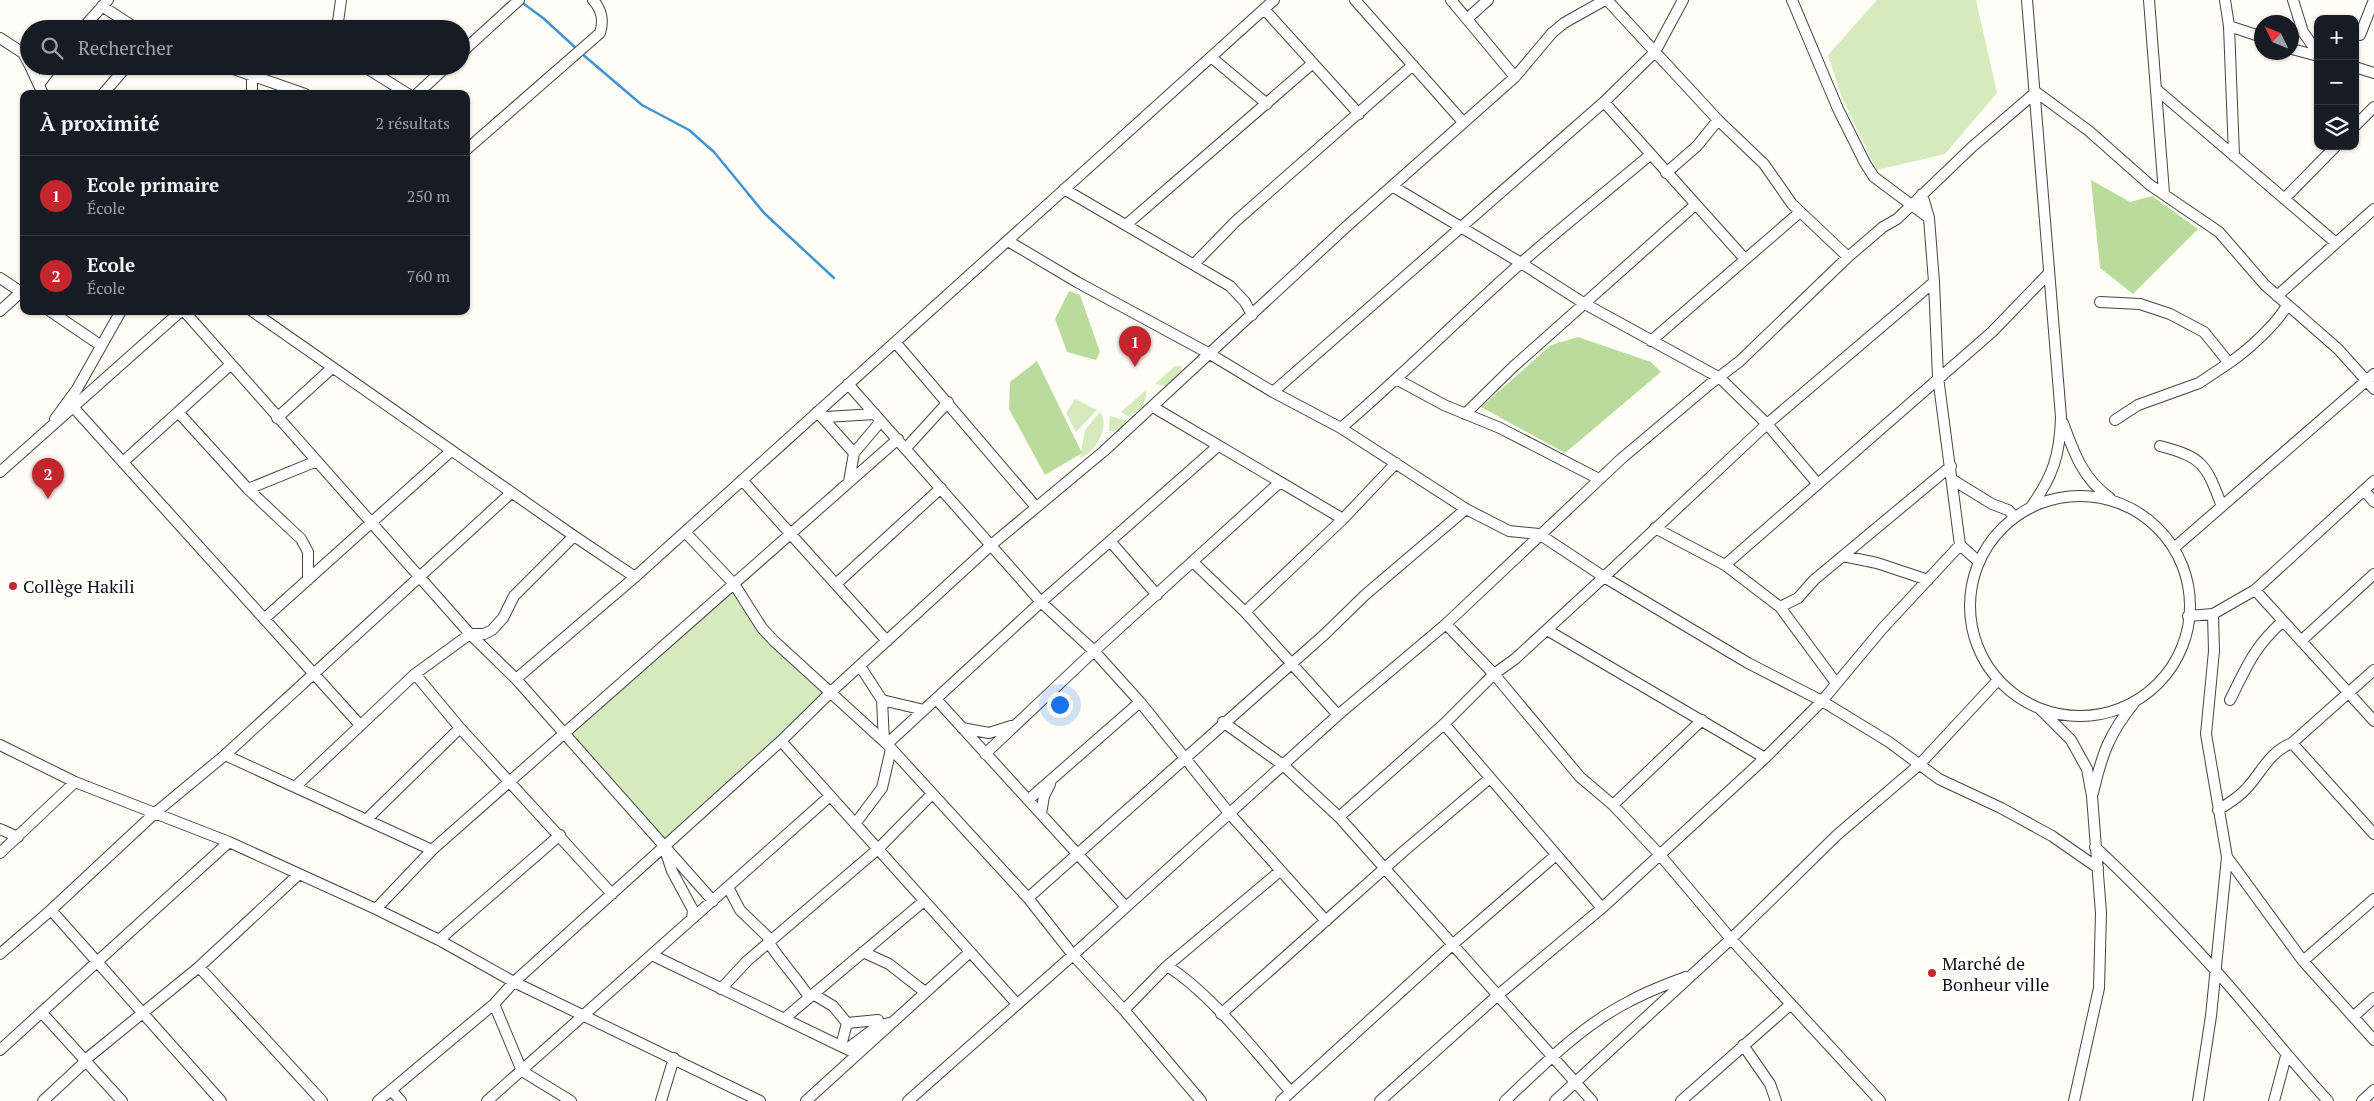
<!DOCTYPE html>
<html lang="fr">
<head>
<meta charset="utf-8">
<style>
	:root { --surface:#171b24; --page:#20242c; --text:#f1f3f6; --muted:#9ea1a6; --line:#363941; --accent:#c4262e }
	body { margin:0; font-family:"PT Serif",serif; background:var(--page); color:var(--text) }
	.controls { position:absolute; right:15px; top:15px; display:grid; overflow:hidden; border-radius:10px; box-shadow:0 1px 4px #0004 }
	.controls button { width:45px; height:45px; display:grid; place-items:center; padding:0; border:0; border-bottom:1px solid var(--line); background:var(--surface); color:var(--text); font:25px sans-serif }
	.compass { position:absolute; left:2254px; top:15px; width:45px; height:45px; border-radius:50%; background:var(--surface); box-shadow:0 1px 4px #0004; rotate:313deg }
	.you { position:absolute; left:1059px; top:704px; width:18px; height:18px; margin:-12px; border:4px solid #fff; border-radius:50%; background:#1a73e8; box-shadow:0 0 0 8px #1a73e833 }
	.badge { display:grid; place-items:center; width:32px; height:32px; border-radius:50%; background:var(--accent); color:#fff; font-size:16px; font-weight:700 }
	.pin { position:absolute; translate:-50% -41px; filter:drop-shadow(0 1px 2px #0008) }
	.pin::after { content:''; position:absolute; top:26px; width:18px; height:15px; background:inherit; clip-path:polygon(0 0,100% 0,50% 100%) }
	.list { margin:0; padding:0; list-style:none }
	h2 { display:flex; justify-content:space-between; align-items:center; height:65px; margin:0; padding:0 20px; font-size:21px }
	h2 small { font-size:16px; font-weight:400; color:var(--muted) }
	.list li { display:grid; grid-template-columns:32px 1fr auto; gap:15px; align-items:center; box-sizing:border-box; height:80px; padding:0 20px; border-top:1px solid var(--line) }
	.list b { display:block; font-size:19px; white-space:nowrap }
	.list p { margin:0; font-size:16px; white-space:nowrap; color:var(--muted) }
	.list em { font-size:16px; font-style:normal; color:var(--muted) }
	.icon { flex:none; width:28px; height:28px; fill:none; stroke:currentColor; stroke-width:2; stroke-linecap:round; stroke-linejoin:round }
	.map { position:relative; flex:none; width:2374px; height:1101px; overflow:hidden }
	.search { position:absolute; background:var(--surface); box-shadow:0 1px 4px #0004; left:20px; top:20px; width:450px; height:55px; display:flex; align-items:center; gap:12px; box-sizing:border-box; padding:0 18px; border-radius:28px; color:var(--muted); font-size:19px }
	.panel { position:absolute; background:var(--surface); box-shadow:0 1px 4px #0004; left:20px; top:90px; width:450px; height:225px; border-radius:10px }
	.map>svg:first-child { display:block }
	.green { fill:#d5ebbd }
	.forest { fill:#b9dc9c }
	.lines { fill:none; stroke-linecap:round; stroke-linejoin:round }
	.stream { stroke:#3f96cf; stroke-width:2.5 }
	.minor-casing { stroke:#444; stroke-width:12 }
	.minor { stroke:#fff; stroke-width:10 }
	.poi-dot { fill:#c4262e; stroke:#fff; stroke-width:2 }
	.labels { text-anchor:middle; dominant-baseline:central; stroke-width:5; stroke-linejoin:round; paint-order:stroke }
	.poi-label { font-size:18px; fill:#111; stroke:#fff; text-anchor:start }
</style>
</head>
<body>
<div class="map">
<svg width="2374" height="1101" viewBox="0 0 2374 1101">
	<rect width="100%" height="100%" fill="#fffdf5"/>
	<path class="green" d="M1877 0H1976L1997 93 1945 154 1877 170 1843 100 1828 55Z
		M1175 366H1182L1181 374 1165 386 1155 384Z
		M1147 389C1145 404 1143 411 1127 416L1121 412Z
		M1075 399 1097 410 1076 432 1066 413Z
		M1100 412C1111 427 1095 452 1080 458L1085 430Z
		M1110 416 1129 421 1119 431H1109Z
		M733 590 827 692 664 843 570 735Z"/>
	<path class="forest" d="M2091 180 2130 202 2152 196 2198 229 2133 294 2100 268Z
		M1069 291 1080 295 1100 352 1096 360 1067 352 1055 319Z
		M1578 337 1651 362 1661 372 1565 453 1481 407 1551 345Z
		M1037 361 1082 453 1045 475 1009 409 1010 382Z"/>
	<g class="lines">
		<path class="stream" d="M520 1 543 18 577 49
			M581 53 642 105 689 130 714 152 764 213 834 278"/>
		<defs>
			<path id="minor" d="M1355 0 1463 122
				M1451 0 1515 77
				M1607 0 1718 120 1764 164 1792 204 1848 257
				M1792 0 1838 109 1865 163 1874 177 1929 218
				M2027 0 2061 417C2060 455 2053 476 2031 507
				M2149 0 2164 193
				M2225 0 2229 26 2234 156
				M2293 0 2303 32 2318 53
				M102 6 137 29
				M1264 9 1359 114
				M1468 18 1488 0
				M2229 26 2262 37
				M82 29 108 0
				M337 29 341 0
				M2360 35 2374 0
				M0 38 23 53 29 64
				M2292 49 2318 56
				M461 53 519 0
				M1211 57 1267 104
				M30 66 43 94
				M225 66 305 94
				M363 66 408 94
				M2355 67 2374 73
				M252 74V94
				M40 83 53 66
				M2156 89 2336 243
				M103 94 127 66
				M417 94 447 66
				M1604 102 1744 258
				M2355 126 2374 107
				M466 150 600 33C604 20 602 10 593 0
				M1666 173 1697 146 1718 120
				M1392 186 1521 263 1585 304 1720 378 1767 424 1817 483
				M1064 189 1230 286 1245 302 1252 315
				M1922 194 1929 218 1934 282 1938 377 1960 545 1979 562
				M2284 199 2336 146
				M1127 224 1313 63
				M1008 241 1077 282 1210 354 1273 392 1341 428 1466 509 1509 531 1539 534 1604 577 1748 663 1822 701 1889 742 1939 779 2001 808 2052 836 2098 868
				M1194 264 1236 221 1413 65
				M0 278 24 294
				M2277 296 2374 209
				M2100 302 2140 304 2170 314 2204 332 2229 363C2247 351 2278 323 2287 305
				M0 311 21 292
				M50 311 100 345
				M184 311 470 634 516 679 713 901
				M252 311 574 536 635 577
				M1651 341 1800 212
				M895 342 1036 507
				M1398 380 1444 405 1500 428 1599 479
				M848 384 1041 602 1094 651 1140 702 1229 813 1326 921
				M1273 392 1604 102 1655 52 1683 0
				M1153 407 1343 519
				M74 408 360 725
				M178 412 248 489 301 539 308 552V580
				M817 412 826 417 875 414
				M1465 414 1513 367 1695 205
				M820 415 854 453
				M277 418 332 368
				M55 419 77 389 121 311
				M2115 420 2138 405 2199 383 2229 363
				M2063 423C2074 453 2083 479 2110 498
				M1341 428C1403 375 1460 317 1521 263 1563 226 1607 191 1650 155
				M2160 446C2202 457 2206 464 2221 504
				M906 448 948 402
				M123 462 230 365
				M0 472 181 311
				M742 480 887 641
				M1953 480 1992 504 2008 510 2015 517
				M849 482 854 453 881 421
				M248 489 317 461
				M2364 490 2374 502
				M1970 606a110 110 0 1 1 220 0a110 110 0 1 1-220 0Z
				M1655 528 1725 565 1780 607 1836 683
				M685 532 734 584 762 628 774 641 887 744 1028 898 1073 955 1124 1010 1201 1101
				M1110 541 1157 595
				M2174 548 2374 374
				M1843 556 1877 563 1928 580
				M1193 562 1245 612 1338 715
				M1725 565 1992 332 2049 273
				M836 584 941 488
				M2255 590 2374 721
				M1780 607 1798 598 1814 580 1951 466
				M1245 612 1343 519 1396 463
				M2188 616 2213 614
				M264 619 451 451
				M1446 624 1494 674 1580 777 1613 805 1660 855 1731 939 1880 1101
				M1547 630 1765 758
				M2301 641 2374 574
				M860 666 882 700 884 741
				M415 674 460 728 612 894
				M516 679 635 577 1274 0
				M936 699 1125 906
				M882 700 924 710
				M2230 700C2247 666 2254 647 2283 621
				M2041 710 2071 740 2087 769 2092 796 2101 913 2099 988 2074 1101
				M1223 722 1283 765 1339 817 1592 1101
				M1444 724 1602 908
				M962 728 989 733 1011 726
				M781 741 1017 1004
				M2292 743 2374 834
				M887 744 1041 602 1218 446
				M0 745 75 782 229 842 376 909 439 940 514 982 760 1101
				M985 754 1094 651 1279 483
				M225 755 432 850
				M295 787 415 674 470 634H484L492 630 503 618 514 596 574 536
				M2093 793C2102 754 2109 734 2134 703
				M1028 800 1140 702
				M1613 805 1702 720
				M2218 810C2228 804 2238 798 2246 789 2262 772 2269 752 2292 743L2374 670
				M1041 814 1044 796 1050 784
				M1339 817 1444 724 1494 674 1515 659 1604 577 1767 424 1934 282
				M366 820 460 728
				M855 824 882 788 891 749
				M0 829 18 837
				M2095 847C2137 886 2177 928 2216 971 2254 1013 2289 1059 2328 1101
				M665 850 672 871 693 910 692 919
				M0 853 75 782
				M2227 857 2303 961 2374 1040
				M728 887 740 910 771 940
				M1028 898 1325 634 1365 595 1466 509
				M376 909 432 850 898 439
				M51 910 221 1101
				M439 940 560 835
				M769 943C781 962 797 978 809 997
				M863 952 889 964 925 992
				M0 954 51 910 155 813 225 755 511 493
				M652 955 857 1054
				M2303 961 2374 899
				M1167 966C1212 994 1255 1052 1291 1092
				M199 967 322 1101
				M721 989 747 961 878 849 932 794
				M813 994 833 1006 847 1023 841 1046
				M494 1004 522 1071 571 1101
				M1124 1010 1167 966 1280 871
				M42 1013 122 1101
				M1221 1014 1404 851 1490 778
				M2353 1017 2374 998
				M785 1018 924 901
				M847 1023 878 1020 879 1025 891 1023
				M1743 1045 1770 1084 1776 1101
				M847 1049 879 1025
				M0 1050 229 842
				M85 1060 199 967 299 874
				M391 1090 401 1101
				M43 1101 86 1061
				M378 1101 494 1004 514 982 781 741 832 691 990 546 1104 451 1346 227 1515 77 1552 33 1564 23 1605 0
				M487 1101 830 796
				M661 1101 674 1058
				M806 1101 970 952
				M908 1101 1073 955 1338 715 1446 624 1621 459 1710 384 1740 361 1848 257 1883 227 1897 219 1972 147 2036 92 2089 131 2150 185 2219 232 2265 285 2338 349 2374 389
				M1281 1101 1451 946 1556 855
				M1380 1101 1498 995 1602 908 1765 758 1822 701 1882 629 1960 545
				M1505 1101C1543 1065 1582 1025 1630 1001 1648 991 1667 984 1686 977
				M1555 1101 1731 939 1837 835 1919 765 1998 680
				M1681 1101 1791 1004
				M2198 1101 2211 1016 2227 857 2206 734 2214 651 2213 614 2255 590 2374 481
				M2274 1101 2286 1056
				M2362 1101 2374 1090"/>
		</defs>
		<use href="#minor" class="minor-casing"/>
		<use href="#minor" class="minor"/>
	</g>
	<g class="poi-dot">
		<circle cx="13" cy="586" r="5"/>
		<circle cx="1932" cy="973" r="5"/>
	</g>
	<g class="labels">
		<g class="poi-label">
			<text x="23" y="586">Collège Hakili</text>
			<text x="1942" y="963">Marché de<tspan x="1942" dy="21">Bonheur ville</tspan></text>
		</g>
	</g>
</svg>
<div class="controls">
<button>+</button>
<button>−</button>
<button><svg class="icon" aria-label="layers" viewBox="0 0 24 24"><path d="M12 4l9 5-9 5-9-5zM3 14l9 5 9-5"/></svg></button>
</div>
<svg class="compass" viewBox="-18 -18 36 36"><path d="M0-13l5 13h-10z" fill="#e53935"/><path d="M0 13l5-13h-10z" fill="#9ea1a6"/></svg>
<div class="you"></div>
<div class="pin badge" style="left:1135px;top:367px">1</div>
<div class="pin badge" style="left:48px;top:499px">2</div>
<div class="search"><svg class="icon" aria-label="search" viewBox="0 0 24 24"><circle cx="10" cy="10" r="6"/><path d="M15 15l6 6"/></svg>Rechercher</div>
<section class="panel">
<h2>À proximité<small>2 résultats</small></h2>
<ul class="list">
<li><span class="badge">1</span><div><b>Ecole primaire</b><p>École</p></div><em>250 m</em></li>
<li><span class="badge">2</span><div><b>Ecole</b><p>École</p></div><em>760 m</em></li>
</ul>
</section>
</div>
</body>
</html>
